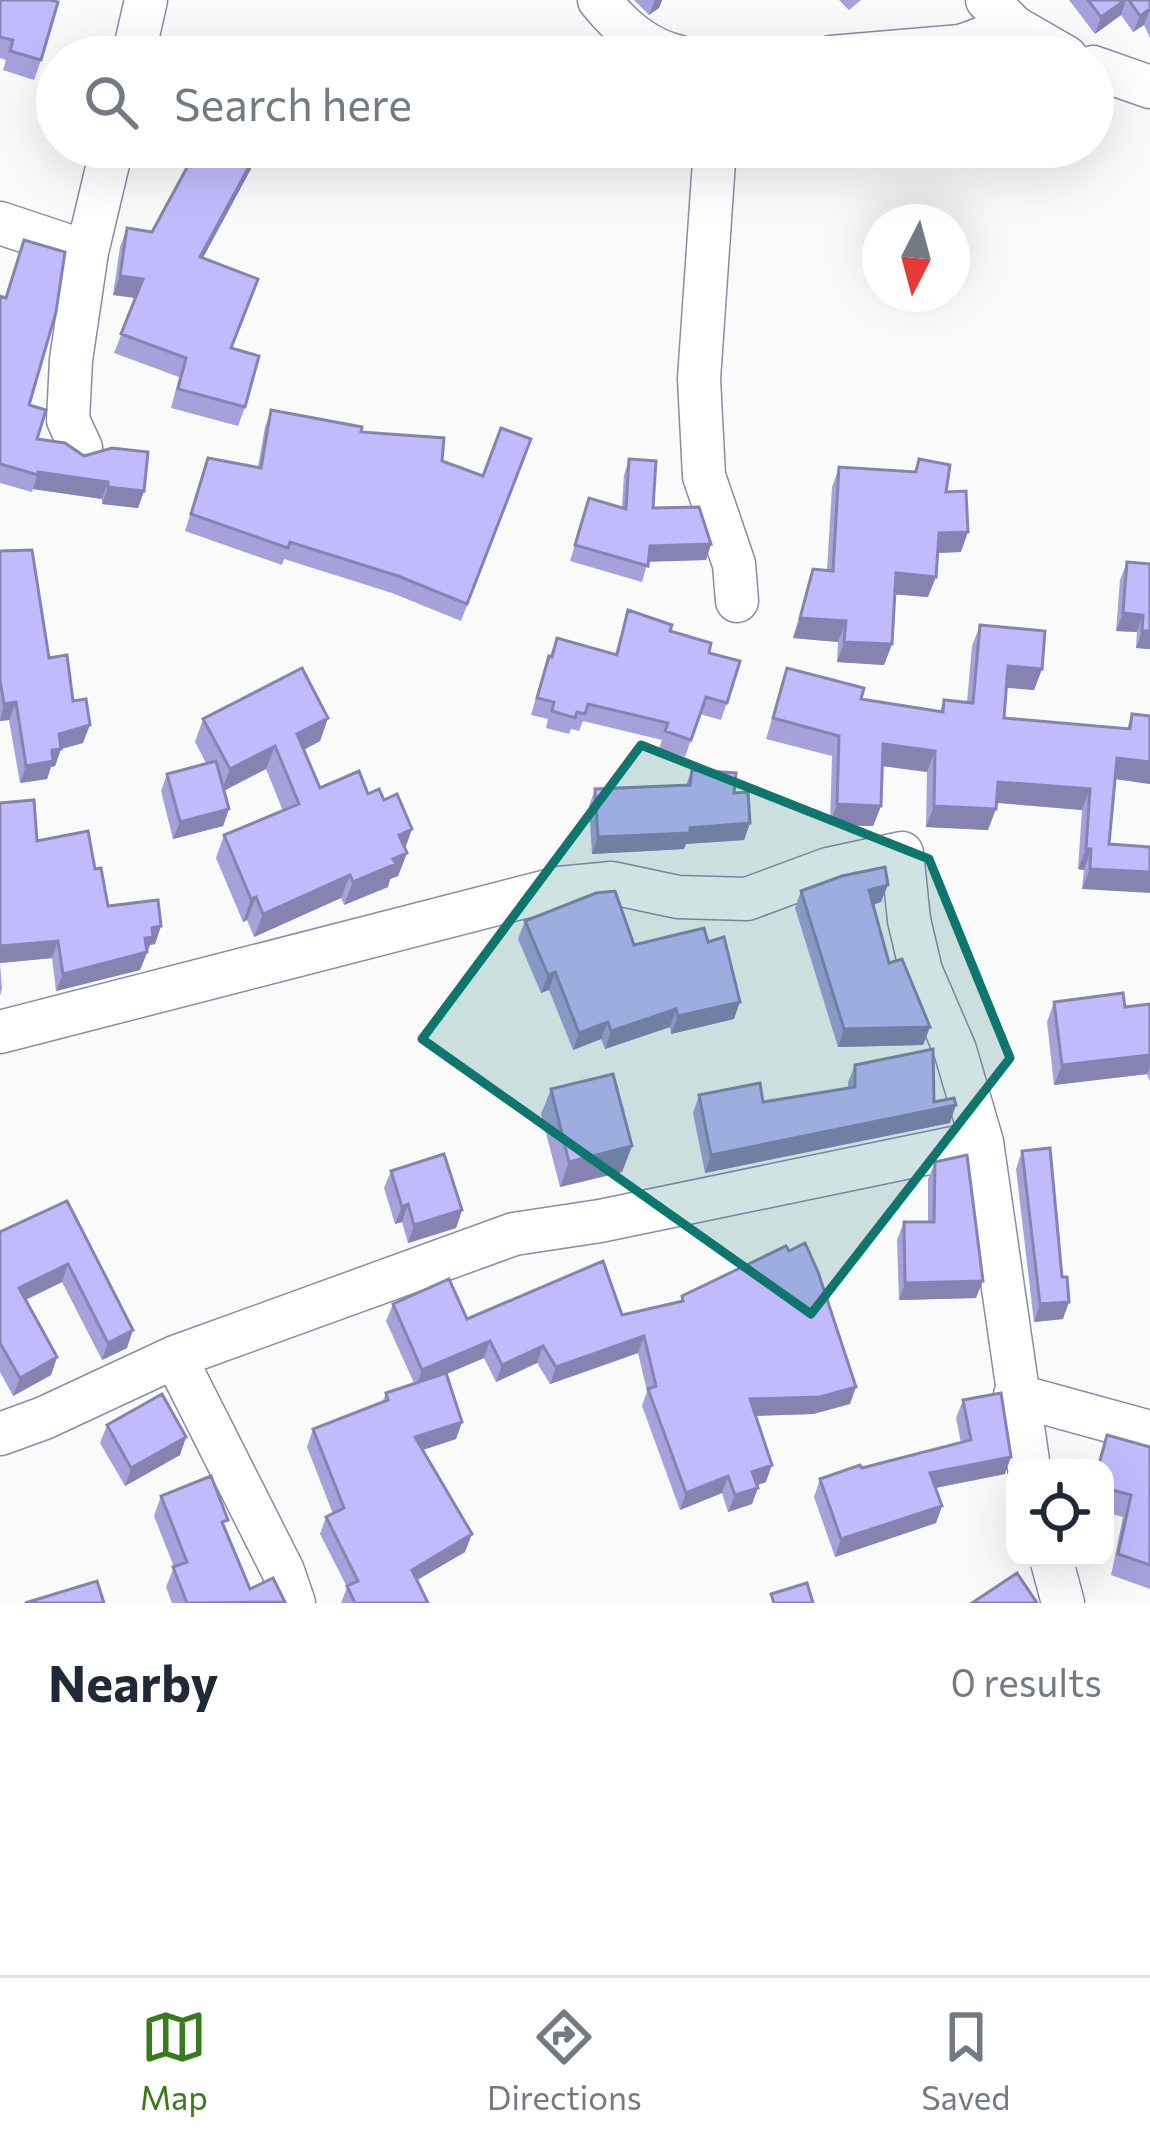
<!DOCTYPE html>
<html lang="en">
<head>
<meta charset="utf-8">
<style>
	:root { --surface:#fff; --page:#f6f6f7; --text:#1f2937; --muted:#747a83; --line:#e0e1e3; --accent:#387b1d }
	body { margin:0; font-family:Commissioner,sans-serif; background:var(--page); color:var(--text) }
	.controls { position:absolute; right:36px; bottom:36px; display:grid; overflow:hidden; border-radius:24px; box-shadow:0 12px 48px #0002 }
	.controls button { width:108px; height:108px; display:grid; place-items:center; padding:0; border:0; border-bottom:3px solid var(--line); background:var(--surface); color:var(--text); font:60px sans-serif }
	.compass { position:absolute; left:862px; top:204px; width:108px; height:108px; border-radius:50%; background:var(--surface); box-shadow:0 12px 48px #0002; rotate:186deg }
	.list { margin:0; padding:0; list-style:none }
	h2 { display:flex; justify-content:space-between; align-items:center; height:156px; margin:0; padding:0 48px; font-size:51px }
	h2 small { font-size:39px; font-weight:400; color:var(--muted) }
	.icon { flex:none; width:66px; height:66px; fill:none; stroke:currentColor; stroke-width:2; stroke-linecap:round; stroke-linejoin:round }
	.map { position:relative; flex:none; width:1150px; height:1603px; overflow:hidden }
	.search { position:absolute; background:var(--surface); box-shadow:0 12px 48px #0002; left:36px; right:36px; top:36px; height:132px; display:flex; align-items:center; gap:30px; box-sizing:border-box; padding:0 42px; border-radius:66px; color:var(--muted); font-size:45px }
	.sheet { height:372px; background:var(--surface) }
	nav { display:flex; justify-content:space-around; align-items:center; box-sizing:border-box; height:168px; border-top:3px solid var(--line); background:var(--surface); font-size:33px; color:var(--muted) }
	nav a { display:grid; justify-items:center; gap:6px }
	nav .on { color:var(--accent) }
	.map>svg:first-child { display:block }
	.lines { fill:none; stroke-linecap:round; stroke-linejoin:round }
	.minor-casing { stroke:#8c8aaa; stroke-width:45 }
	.minor { stroke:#fff; stroke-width:42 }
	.wall { fill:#a6a1da }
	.shaded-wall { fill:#8783b1 }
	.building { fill:#c1bbfd; stroke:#8783b1; stroke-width:3 }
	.marked { fill:#0f766e; fill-opacity:0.2; stroke:#0f766e; stroke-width:9; stroke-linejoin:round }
</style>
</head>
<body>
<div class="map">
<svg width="1150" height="1603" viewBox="0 0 1150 1603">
	<rect width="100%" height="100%" fill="#fafafa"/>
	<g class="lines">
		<defs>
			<path id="minor" d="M599 0C621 27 645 49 680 57
				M987 0 1014 27 1066 57
				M133 57 146 0
				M831 57 961 46 1014 27
				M1093 67 1150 87
				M715 147 699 379 704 476 734 564 737 601
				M0 223 87 252
				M81 448 68 420 71 360 87 252 112 147
				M0 1032 559 888 612 883 678 897 747 899 828 869 902 853 909 920 921 971 955 1050 982 1142 1029 1468
				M175 1357 283 1571 294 1603
				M1015 1395 1150 1432
				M0 1434 44 1418 175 1357 514 1234 600 1221 982 1142
				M1051 1558 1063 1603"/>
		</defs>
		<use href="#minor" class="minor-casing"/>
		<use href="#minor" class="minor"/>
	</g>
	<path class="wall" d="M0 0 41 60 34 80 3 70 6 60 0 58Z
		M634 0H662L659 8 649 15Z
		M839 0H861L849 10Z
		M1069 0H1150V38L1144 25 1133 32 1121 15 1095 34Z
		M139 147 259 148 252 167 203 258 231 348 245 407 238 426 171 408 179 377 114 353 136 298 113 295 120 247 127 228 152 232 187 168 174 164 178 153Z
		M24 240 29 405 37 439 84 456 144 491 138 508 102 504V499L33 489 32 492 0 483V296L5 298Z
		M271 410 361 432 483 476 531 439 461 621 392 593 284 559 282 565 185 531 208 458 258 467 265 427Z
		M629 459 653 508 711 544 706 560 648 561 642 582 570 561 589 498 622 507 624 475Z
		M919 459 946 492 961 552 938 553 928 597 895 594 892 644 884 665 837 662 838 642 793 638 813 569 827 570 832 487 839 467 914 472Z
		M0 551 49 658 73 701 83 743 61 749 55 766 51 767 47 779 20 783 9 720 0 721Z
		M1127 562 1150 564V649L1136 648 1137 632 1116 631 1120 580Z
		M628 610 709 653 727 703 721 720 700 714 685 757 659 748 662 740 583 721 579 731 571 729 569 734 546 728 548 719 531 715 543 673 557 638 615 654Z
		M980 625 1042 669 1034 690 1007 688 1004 718 1127 729 1132 714 1150 716V784L1115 779 1109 844 1082 889 1084 870 1078 869 1082 810 996 803 988 830 926 827 927 772 882 766 881 806 873 826 830 825 832 756 766 739 787 668 861 699 940 711 944 700 967 702 972 646Z
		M328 718 320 741 304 750 320 788 368 794 407 853 398 876 390 879 388 887 344 905 341 898 254 937 247 920 243 922 216 858 224 835 283 811 266 769 224 791 229 809 223 826 173 839 161 791 167 774 206 763 195 742 203 719Z
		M692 770 734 793 750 823 744 840 686 844 684 849 592 854 589 806 595 789 686 785Z
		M0 803 37 841 95 869 108 906 161 926 155 944 150 945 140 970 56 991 52 958 0 963 2 989 0 996Z
		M801 891 881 902 873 905 889 963 930 1027 923 1045 838 1047 795 908Z
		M525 921 634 945 734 1019 671 1034 670 1027 605 1049 601 1039 573 1050 549 990 541 993 518 939Z
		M1054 1002 1125 1007 1150 1004V1082L1147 1074 1054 1085 1047 1022Z
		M855 1065 934 1102 950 1123 705 1173 693 1113 699 1095 763 1102 848 1088V1082Z
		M551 1089 632 1146 622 1172 560 1187 541 1114Z
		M1022 1151 1063 1319 1034 1322 1016 1169Z
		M935 1162 976 1298 899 1300 897 1240 904 1222H928V1179Z
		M391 1171 462 1210 456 1228 408 1243 402 1222 395 1224 384 1188Z
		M67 1201 127 1348 102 1360 62 1282 25 1300 57 1357 51 1375 13 1396 0 1372V1232Z
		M682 1296 850 1404 813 1414 756 1416 766 1482 757 1485 752 1504 728 1512 722 1493 680 1510 642 1406 647 1391 638 1353 550 1384 537 1363 496 1382 484 1358 446 1374 462 1422 456 1439 422 1450 465 1552 417 1580 428 1603H341L347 1587 320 1534 326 1517 333 1514 307 1447 313 1429 382 1403 386 1393 414 1383 386 1321 393 1304 467 1319 622 1315 680 1302Z
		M963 1400 1005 1474 936 1488 942 1506 936 1523 835 1557 814 1497 820 1479 961 1443 956 1418Z
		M107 1425 186 1437 180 1455 125 1486 100 1443Z
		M1107 1435 1150 1447V1589L1111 1575 1123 1517 1105 1512V1468H1096Z
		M161 1496 225 1529 250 1589 284 1603H172L166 1587 174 1567 154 1516Z"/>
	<path class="shaded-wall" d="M655 0H662L659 8 649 15Z
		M1125 0H1126L1121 15 1095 34 1101 17Z
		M1150 9 1144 25 1133 32 1140 16Z
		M139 147H180L178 153Z
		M259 148 252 167 193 276 200 257Z
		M120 276 143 279 136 298 113 295Z
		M38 472 108 482 102 499 33 489Z
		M108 487 144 491 138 508 102 504Z
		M968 532 961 552 932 553 939 533Z
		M711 544 706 560 644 562 650 546Z
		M896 573 936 577 928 597 888 594Z
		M1123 613 1143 615 1137 632 1116 631Z
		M800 618 846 621 838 642 793 638Z
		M1142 631H1150V649L1136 648Z
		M844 642 892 644 884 665 837 662Z
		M1008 666 1042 669 1034 690 1001 687Z
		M16 702 9 720 0 721 4 704Z
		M328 718 320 741 289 757 297 734Z
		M90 725 83 743 61 749 55 766 51 767 47 779 20 783 26 766 59 734Z
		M883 744 935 751 927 772 875 765Z
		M275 746 266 769 221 792 230 769Z
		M1117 758 1150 762V784L1109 778Z
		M998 782 1090 789 1082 810 991 802Z
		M837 804 881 806 873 826 830 825Z
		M934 806 996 809 988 830 926 827Z
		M229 809 223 826 173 839 180 822Z
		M750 823 744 840 686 844 684 849 592 854 598 837Z
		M412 829 404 852 399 835Z
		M1086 849H1091L1084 870 1078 869Z
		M407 853 398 876 390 879 388 887 344 905 353 882 393 859Z
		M1090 869 1150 872V893L1082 889Z
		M350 875 341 898 254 937 263 914Z
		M888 885 881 902 862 908 869 890Z
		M256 897 247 920 243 922 251 899Z
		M161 926 155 944 150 945 140 970 56 991 63 974 145 938 152 928Z
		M58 941 52 958 0 963V946Z
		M555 972 549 990 541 993 548 975Z
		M740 1002 734 1019 671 1034 678 1016Z
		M676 1009 670 1027 605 1049 611 1031Z
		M608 1022 601 1039 573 1050 579 1033Z
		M930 1027 923 1045 838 1047 844 1029Z
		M1150 1055V1067L1147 1074 1054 1085 1062 1065Z
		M956 1105 950 1123 705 1173 711 1155Z
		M632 1146 622 1172 560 1187 569 1162Z
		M408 1204 402 1222 395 1224 402 1207Z
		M462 1210 456 1228 408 1243 414 1225Z
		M68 1264 62 1282 13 1306 19 1288Z
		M983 1281 976 1298 899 1300 905 1283Z
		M1069 1302 1063 1319 1034 1322 1040 1304Z
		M133 1330 127 1348 102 1360 108 1343Z
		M644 1336 638 1353 550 1384 556 1367Z
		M490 1341 484 1358 416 1387 422 1370Z
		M543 1346 537 1363 496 1382 502 1365Z
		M57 1357 51 1375 13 1396 20 1378Z
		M856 1387 850 1404 813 1414 744 1416 750 1399Z
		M462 1422 456 1439 408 1455 415 1437Z
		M186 1437 180 1455 125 1486 131 1468Z
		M1011 1457 1005 1474 924 1490 930 1473Z
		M772 1465 766 1482 746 1489 752 1472Z
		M728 1476 722 1493 680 1510 686 1493Z
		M758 1488 752 1504 728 1512 735 1495Z
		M942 1506 936 1523 835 1557 841 1539Z
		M472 1534 465 1552 405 1587 412 1570Z"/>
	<path class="building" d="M0 0H50L58 2 41 60 10 51 13 40 0 37Z
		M1088 0H1125L1101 17Z
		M1129 0H1150V9L1140 16Z
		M188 147 259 148 200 257 258 279 231 348 259 356 245 407 178 389 186 358 121 334 143 279 120 276 127 228 152 232 197 149Z
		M24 240 65 252 56 312 29 405 46 410 37 439 65 443 84 456 112 448 148 452 144 491 108 487V482L38 472V475L0 464V296L6 298Z
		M271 410 362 427 361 432 444 438 442 461 483 476 501 428 531 439 467 604 398 576 290 542 288 548 191 514 208 458 261 468Z
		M629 459 656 461 653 508 699 507 711 544 650 546 648 566 575 545 589 498 626 509Z
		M919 459 950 465 946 492 966 491 968 532 939 533 936 577 896 573 892 644 844 642 846 621 800 618 813 569 833 571 839 467 916 472Z
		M32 550 49 658 67 655 73 701 86 699 90 725 59 734 61 749 52 750 53 761 26 766 16 702 4 704 0 680V551Z
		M1127 562 1150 564V631H1142L1143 615 1123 613Z
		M628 610 672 625 670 631 711 643 709 653 740 661 727 703 706 697 691 740 665 731 668 723 588 704 585 714 577 712 575 718 552 711 554 702 537 698 549 656 552 657 557 638 617 655Z
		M980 625 1045 631 1042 669 1008 666 1004 718 1130 729 1132 714 1150 716V762L1117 758 1109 844 1150 847V872L1090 869 1091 849H1086L1090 789 998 782 996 809 934 806 935 751 883 744 881 806 837 804 839 736 773 718 787 668 864 688 861 699 943 712 944 700 973 703Z
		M302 668 328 718 297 734 320 788 359 771 368 794 379 789 384 800 397 794 412 829 399 835 407 853 393 859 396 864 353 882 350 875 263 914 256 897 251 899 224 835 299 804 275 746 230 769 203 719Z
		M216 761 229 809 180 822 167 774Z
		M692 770 736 773 734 793 748 792 750 823 690 828V833L598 837 595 789 690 785Z
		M34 800 37 841 88 831 95 869 101 868 108 906 158 900 161 926 152 928 153 937 145 938 147 952 63 974 58 941 0 946V803Z
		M885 867 888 885 869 890 889 963 902 959 930 1027 844 1029 801 891 842 876Z
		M615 891 634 945 704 928 708 942 724 937 740 1002 678 1016 676 1009 611 1031 608 1022 579 1033 555 972 548 975 525 921 596 893Z
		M1123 993 1125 1007 1150 1004V1055L1062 1065 1054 1002Z
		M933 1049 934 1102 954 1098 956 1105 711 1155 699 1095 760 1083 763 1102 855 1087V1065Z
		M613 1074 632 1146 569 1162 551 1089Z
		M1050 1148 1062 1277H1067L1069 1302 1040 1304 1022 1151Z
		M444 1154 462 1210 414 1225 408 1204 402 1207 391 1171Z
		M967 1155 983 1281 905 1283 904 1222H934L935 1162Z
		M67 1201 133 1330 108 1343 68 1264 19 1288 57 1357 20 1378 0 1343V1232Z
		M805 1243 818 1272 856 1387 820 1397 750 1399 772 1465 752 1472 758 1488 735 1495 728 1476 686 1493 648 1389 656 1386 644 1336 556 1367 543 1346 502 1365 490 1341 422 1370 393 1304 449 1279 467 1319 603 1261 622 1315 683 1301 682 1296 786 1246 789 1251Z
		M446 1373 462 1422 415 1437 472 1534 412 1570 428 1603H355L347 1586 358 1581 326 1517 344 1508 313 1429 388 1400 386 1393Z
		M1001 1393 1011 1457 930 1473 942 1506 841 1539 820 1479 860 1465 862 1468 971 1440 963 1400Z
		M162 1394 186 1437 131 1468 107 1425Z
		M1107 1435 1150 1447V1565L1118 1554 1131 1495 1105 1488V1468H1098Z
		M211 1476 228 1520 222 1522 250 1589 273 1578 285 1602 187 1603 173 1567 187 1562 161 1496Z
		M1017 1573 1037 1603H972Z
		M97 1581 104 1603H25Z
		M807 1583 813 1603H774L771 1594Z"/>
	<path class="marked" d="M641 745 929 859 1010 1058 811 1314 422 1039Z"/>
</svg>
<div class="controls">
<button><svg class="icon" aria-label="locate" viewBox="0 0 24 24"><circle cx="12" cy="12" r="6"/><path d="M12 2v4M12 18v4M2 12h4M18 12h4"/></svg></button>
</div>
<svg class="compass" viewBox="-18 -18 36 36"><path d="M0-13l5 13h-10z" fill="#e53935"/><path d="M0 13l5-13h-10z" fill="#747a83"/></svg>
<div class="search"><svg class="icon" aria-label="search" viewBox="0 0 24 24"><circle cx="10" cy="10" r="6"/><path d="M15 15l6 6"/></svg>Search here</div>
</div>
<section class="sheet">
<h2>Nearby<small>0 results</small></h2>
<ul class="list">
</ul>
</section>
<nav>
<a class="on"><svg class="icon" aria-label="map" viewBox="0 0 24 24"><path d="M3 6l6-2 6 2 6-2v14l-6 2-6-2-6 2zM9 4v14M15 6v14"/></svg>Map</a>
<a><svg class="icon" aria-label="directions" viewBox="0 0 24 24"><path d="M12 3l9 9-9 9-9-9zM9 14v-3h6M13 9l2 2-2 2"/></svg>Directions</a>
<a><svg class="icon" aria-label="saved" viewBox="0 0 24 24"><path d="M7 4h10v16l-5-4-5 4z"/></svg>Saved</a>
</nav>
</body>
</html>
